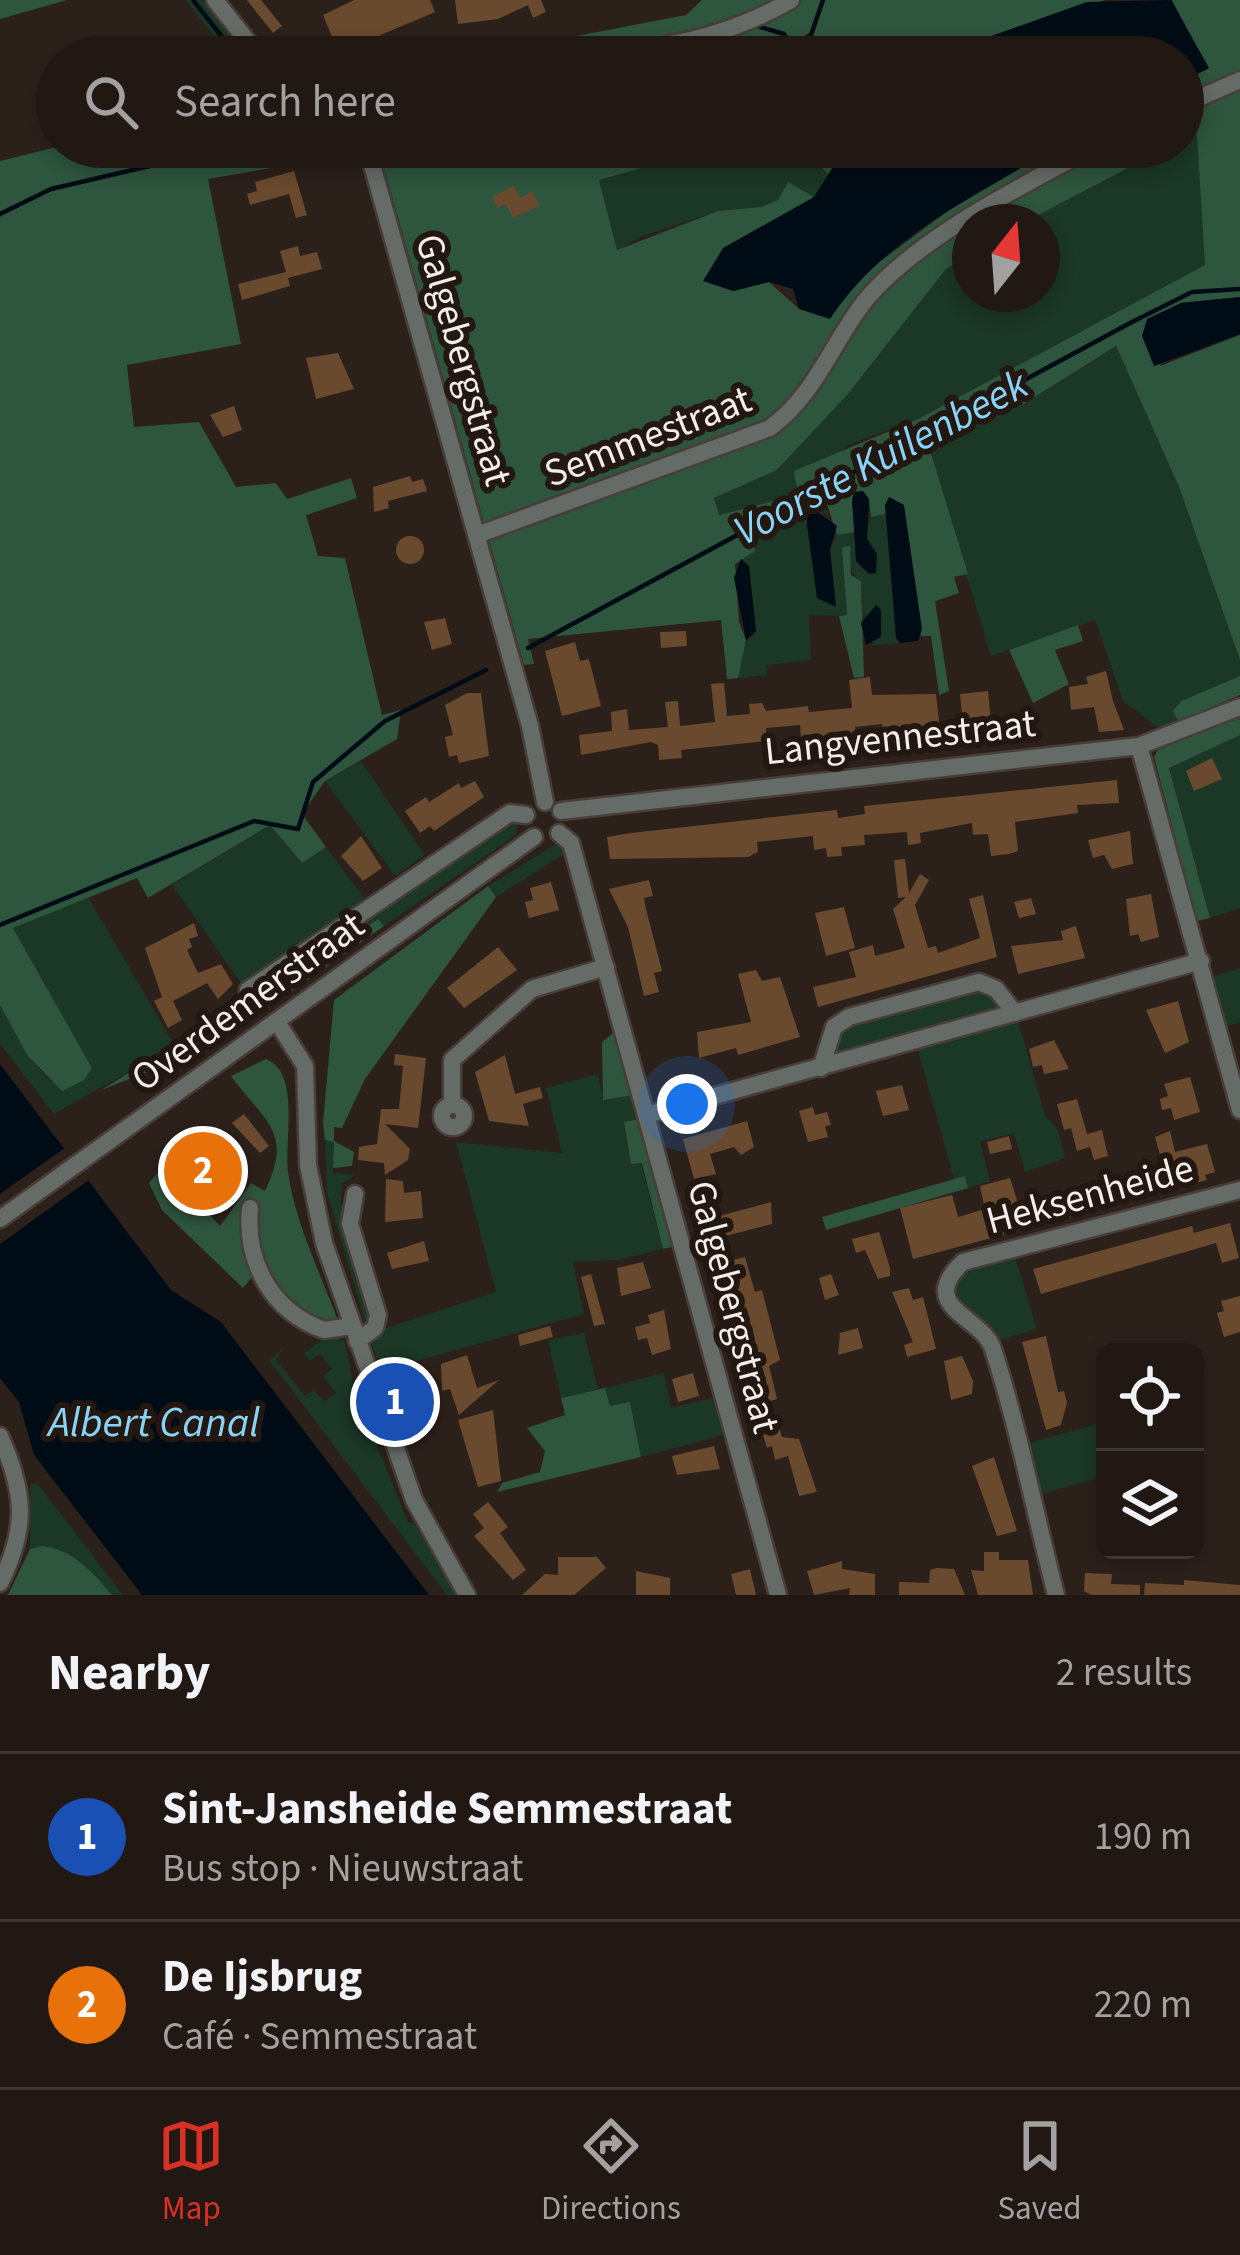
<!DOCTYPE html>
<html lang="en">
<head>
<meta charset="utf-8">
<style>
	:root { --surface:#211814; --page:#29211d; --text:#f1f3f6; --muted:#a2a0a0; --line:#3e3734; --accent:#d93025 }
	body { margin:0; font-family:"Source Sans 3",sans-serif; background:var(--page); color:var(--text) }
	.controls { position:absolute; right:36px; bottom:36px; display:grid; overflow:hidden; border-radius:18px; box-shadow:0 6px 18px #0003 }
	.controls button { width:108px; height:108px; display:grid; place-items:center; padding:0; border:0; border-bottom:3px solid var(--line); background:var(--surface); color:var(--text); font:60px sans-serif }
	.compass { position:absolute; left:952px; top:204px; width:108px; height:108px; border-radius:50%; background:var(--surface); box-shadow:0 6px 18px #0003; rotate:17deg }
	.you { position:absolute; left:687px; top:1104px; width:42px; height:42px; margin:-30px; border:9px solid #fff; border-radius:50%; background:#1a73e8; box-shadow:0 0 0 18px #1a73e833 }
	.badge { display:grid; place-items:center; width:78px; height:78px; border-radius:50%; background:var(--accent); color:#fff; font-size:39px; font-weight:700 }
	.pin { position:absolute; translate:-50% -50%; border:6px solid #fff; box-shadow:0 3px 12px #0006 }
	.list { margin:0; padding:0; list-style:none }
	h2 { display:flex; justify-content:space-between; align-items:center; height:156px; margin:0; padding:0 48px; font-size:51px }
	h2 small { font-size:39px; font-weight:400; color:var(--muted) }
	.list li { display:grid; grid-template-columns:78px 1fr auto; gap:36px; align-items:center; box-sizing:border-box; height:168px; padding:0 48px; border-top:3px solid var(--line) }
	.list b { display:block; font-size:45px; white-space:nowrap }
	.list p { margin:0; font-size:39px; white-space:nowrap; color:var(--muted) }
	.list em { font-size:39px; font-style:normal; color:var(--muted) }
	.icon { flex:none; width:66px; height:66px; fill:none; stroke:currentColor; stroke-width:2; stroke-linecap:round; stroke-linejoin:round }
	.map { position:relative; flex:none; width:1240px; height:1595px; overflow:hidden }
	.search { position:absolute; background:var(--surface); box-shadow:0 6px 18px #0003; left:36px; right:36px; top:36px; height:132px; display:flex; align-items:center; gap:30px; box-sizing:border-box; padding:0 42px; border-radius:66px; color:var(--muted); font-size:45px }
	.sheet { height:492px; background:var(--surface) }
	nav { display:flex; justify-content:space-around; align-items:center; box-sizing:border-box; height:168px; border-top:3px solid var(--line); background:var(--surface); font-size:33px; color:var(--muted) }
	nav a { display:grid; justify-items:center; gap:6px }
	nav .on { color:var(--accent) }
	.map>svg:first-child { display:block }
	.green { fill:#1b3726 }
	.forest { fill:#2e553e }
	.water { fill:#000c15 }
	.pier { fill:#2c201b }
	.lines { fill:none; stroke-linecap:round; stroke-linejoin:round }
	.stream { stroke:#000c15; stroke-width:4.5 }
	.building { fill:#6a4a2f }
	.street-casing { stroke:#483d38; stroke-width:21 }
	.street { stroke:#656b67; stroke-width:16 }
	.labels { text-anchor:middle; dominant-baseline:central; stroke-width:12; stroke-linejoin:round; paint-order:stroke }
	.street-label { font-size:39px; fill:#f5ede9; stroke:#221711 }
	.water-label { font-size:42px; font-style:italic; fill:#88d3f6; stroke:#221711 }
</style>
</head>
<body>
<div class="map">
<svg width="1240" height="1595" viewBox="0 0 1240 1595">
	<rect width="100%" height="100%" fill="#2c201b"/>
	<path class="green" d="M186 0H208L253 57H230Z
		M1197 133 1206 265 918 419 848 445 799 495 718 515 714 498 777 470 848 394 946 269 970 255V294H1042V222H1025L1168 147H1183V140Z
		M715 147H803L828 174 814 197 788 182 778 200 761 207 718 211 640 237 617 251 599 180Z
		M1116 346 1179 487 1240 660V676L1181 701 1173 711 1178 721 1160 729 1123 701 1095 620 991 656 928 448 1009 392 1020 407Z
		M820 500 831 518 822 511 835 606 830 549 837 535 855 532 856 561 871 517 886 514 900 643 873 645 865 613 861 623 863 596 843 548 847 616 809 615 811 660 766 665 767 675 738 678 740 651 756 631 749 566 741 559 755 551 752 536 779 517 787 525Z
		M1240 735V908L1210 918 1169 767Z
		M361 761 425 855 395 876 325 781Z
		M511 819 518 821 516 835 384 926 377 919 253 997 249 994Z
		M270 825 302 863 326 847 368 903 242 985 172 885Z
		M556 844 567 852 496 897 488 886Z
		M88 897 175 1046 54 1114 0 1044V1005L27 1055 51 1082 92 1068 13 928Z
		M1240 968V1023L1226 1026 1212 977Z
		M982 988 1002 1004V1011L841 1057 832 1053 837 1033 851 1022Z
		M1018 1021 1045 1115 1058 1130 1065 1158 1025 1172 1014 1134 980 1141 990 1181 968 1188 965 1176 954 1179 918 1050Z
		M598 1074 603 1099 633 1095 639 1119 624 1123 631 1164 641 1163 663 1249 617 1260 573 1262 584 1314 381 1371 372 1344 380 1330 496 1292 456 1142 562 1153 546 1088Z
		M325 1140 334 1141 333 1173 355 1175 342 1184 341 1203 374 1319 366 1325 327 1193Z
		M1014 1254 1037 1329 996 1341 953 1301 955 1278Z
		M584 1333 598 1389 561 1398 548 1340Z
		M328 1336 345 1341 354 1389 408 1522 414 1523 458 1595H447L269 1360 283 1349 276 1360 305 1396 314 1390 324 1402 336 1393 323 1376 332 1369 320 1354 310 1361 304 1353Z
		M664 1373 671 1408 716 1397 727 1434 641 1457 630 1403 610 1406 605 1388Z
		M1105 1422V1476L1038 1495 1025 1444Z
		M37 1483 123 1595H112C95 1574 60 1542 30 1549V1485Z"/>
	<path class="forest" d="M0 0H67L0 19Z
		M702 0H1105L932 57H571L566 38 686 15Z
		M1172 0H1240V297L1180 303 1160 366 1240 335V660L1179 487 1116 346 1019 407 1009 392 929 447 968 574 954 577 959 593 935 601 949 691 939 695 931 636H921L885 505 886 514 871 517 869 499 852 500 855 532 837 535 827 504 820 500 787 525 779 517 753 536 755 551 735 564 739 622 746 640 738 678 727 679 721 620 528 639 534 664 524 665 378 147H715L599 180 617 250 718 211 761 207 778 200 788 182 814 197 766 229 733 291 769 282 799 309 855 280 948 211 1057 147H1168L1025 222H970V255L946 269 848 394 777 470 714 498 719 515 798 495 794 471 918 419 1205 265 1197 134 1183 140V81L1208 69Z
		M57 147H311L323 159 208 179 241 344 127 365 134 427 199 422 236 487 276 483 287 499 351 478 357 498 306 515 318 556 345 558 382 715 401 710 397 739 325 781 302 814 326 847 302 863 270 825 148 898 137 878 13 928 92 1068 84 1080 62 1091 27 1055 0 1005V161Z
		M803 147H846L828 174Z
		M850 546 851 575 861 581 864 677 854 678 839 616 847 615 842 547Z
		M1078 625 1083 641 1055 650 1069 684 1033 703 1009 650Z
		M1240 676V695L1178 721 1173 711 1181 701Z
		M1240 714V735L1169 768 1210 918 1197 921 1154 757 1158 750Z
		M488 886 496 897 365 1079 342 1128 334 1127V1141L354 1152 352 1166 333 1168 334 1142 325 1140 323 1123 334 1000Z
		M378 919 384 926 212 1047 101 1090Z
		M617 1030 633 1095 603 1100 602 1042Z
		M266 1059C301 1073 284 1139 288 1171 294 1221 321 1274 338 1321L333 1324 305 1318 260 1267 243 1288 162 1210 149 1183 164 1165 220 1226 251 1183 265 1191C294 1131 264 1121 231 1076Z
		M639 1119 672 1247 663 1249 642 1163 631 1164 624 1122Z
		M965 1176 968 1188 826 1230 822 1217Z
		M605 1388 610 1406 630 1402 641 1457 497 1492 502 1483 540 1472 545 1451 527 1428 565 1415 561 1398Z
		M42 1546C71 1548 94 1573 112 1595H8L30 1549Z"/>
	<path class="water" d="M1171 0 1209 68 1183 81V57H932L1087 2Z
		M846 147H1057C977 194 882 239 830 319L799 309 793 289 769 282 733 291 703 281 723 248 814 197Z
		M1240 297V334L1154 366 1142 336 1147 319 1181 303Z
		M863 491 869 499 867 539 877 554 876 573 869 574 856 561 852 500 854 492Z
		M889 497 904 505 922 629 918 641 900 643 896 638 885 505Z
		M816 511 837 526 830 549 836 607 817 598 807 525V515Z
		M741 559 749 566 756 631 746 640 734 578Z
		M876 605 881 610V637L866 645 861 623Z
		M0 1064 171 1290 221 1322 429 1595H142L34 1455 19 1402 0 1378Z"/>
	<path class="pier" d="M69 1145 93 1177 0 1244V1194Z"/>
	<g class="lines">
		<path class="stream" d="M193 0 238 57
			M757 26 784 34 792 45 811 35 823 0
			M690 57 729 36
			M0 214 51 189 231 147
			M528 648 1132 322 1192 292 1240 289
			M0 925 254 821 298 829 313 782 385 721 486 670"/>
	</g>
	<path class="building" d="M247 0H261L282 26 273 33Z
		M354 0H430L435 12 376 37 381 51 366 57H305L335 44 323 15Z
		M455 0H541L546 12 533 18 528 5 498 19 458 24Z
		M294 171 307 215 296 218 289 194 250 205 247 194 257 191 255 182Z
		M514 186 520 198 533 191 539 206 513 218 506 204 498 208 492 197Z
		M298 246 300 256 317 252 322 269 288 278 290 286 242 300 238 284 286 272 280 251Z
		M338 353 354 389 316 399 306 358Z
		M234 406 242 430 223 437 210 415Z
		M410 476 412 482 423 479 427 491 388 501 389 508 374 512 373 487Z
		M396 550a14 14 0 1 1 28 0a14 14 0 1 1-28 0Z
		M445 618 452 644 432 650 424 622Z
		M686 631 687 646 661 648 660 632Z
		M575 642 580 661 589 659 601 706 562 716 545 651Z
		M1106 671 1113 701 1124 730 1099 732 1094 707 1071 710 1069 687 1088 684 1086 677Z
		M870 677 872 695 936 694 940 731 883 737 882 724 855 727 856 736 801 738 800 725 766 728 767 741 681 750 682 758 659 760 658 745 651 742 581 755 579 735 612 731 611 712 627 709 629 730 668 727 665 702 678 701 680 726 715 722 711 684 724 683 727 716 750 714 749 704 762 703 766 711 808 706 809 712 852 708 849 680Z
		M988 691 991 723 963 725 960 694Z
		M467 693H481L489 756 459 763 457 755 449 757 445 737 453 735 445 705Z
		M1212 758 1222 779 1194 791 1186 771Z
		M1117 780 1119 803 1077 805 1078 813 1015 822 1018 851 1009 854 991 856 988 834 973 835 972 823 920 833 921 843 908 845 907 832 864 835 865 845 841 847 842 856 827 857 826 848 814 850 813 836 757 842 758 852 748 857 610 859 607 837 631 833 837 810 838 818 865 814 864 806Z
		M475 781 484 797 434 831 430 826 420 833 405 811 426 797 429 802 459 783 461 788Z
		M1130 831 1133 864 1112 869 1104 855 1093 858 1088 840Z
		M361 836 382 868 363 881 341 856Z
		M905 859 909 893 920 874 929 880 915 905 928 948 936 946 938 953 980 938 969 899 983 895 997 957 818 1007 813 987 856 977 849 952 873 945 875 956 905 948 893 909 906 897 898 898 894 860Z
		M649 880 653 896 644 898 646 909 662 971 654 973 659 992 644 996 628 927 609 889Z
		M551 882 559 910 529 918 525 902 533 900 530 888Z
		M1151 894 1159 937 1141 942 1138 934 1130 936 1126 899Z
		M1031 898 1036 914 1019 918 1014 902Z
		M844 907 855 948 826 956 815 913Z
		M194 923 198 936 189 939 192 947 187 950 198 973 221 964 233 984 218 999 207 983 173 1001 182 1020 168 1028 154 1001 162 997 145 948Z
		M1076 926 1085 958 1018 974 1011 946 1063 940 1061 931Z
		M498 947 517 970 464 1008 447 988Z
		M756 970 762 981 780 977 800 1037 738 1055 736 1048 699 1058 697 1032 751 1022 738 974Z
		M1178 1001 1189 1042 1165 1053 1146 1010Z
		M1054 1040 1069 1069 1044 1074 1042 1065 1033 1067 1029 1049Z
		M395 1054 426 1058 418 1128 385 1124 410 1149 408 1160 385 1175 384 1163 358 1160 359 1147 377 1144 381 1109H399L403 1066 394 1065Z
		M505 1055 515 1094 540 1087 543 1098 523 1104 529 1126 489 1121 475 1072Z
		M1190 1077 1200 1112 1174 1120 1171 1108 1162 1110 1160 1099 1168 1096 1164 1084Z
		M902 1085 909 1110 883 1116 876 1091Z
		M1077 1099 1087 1134 1102 1130 1108 1156 1094 1160 1090 1147 1077 1151 1071 1128 1064 1130 1057 1104Z
		M813 1107 815 1115 827 1112 831 1125 825 1126 828 1137 808 1142 799 1111Z
		M244 1114 269 1146 260 1153 232 1123Z
		M747 1121 754 1147 741 1155 734 1147 710 1154 716 1174 694 1179 683 1139Z
		M1170 1131 1175 1152 1207 1144 1215 1172 1205 1175 1207 1180 913 1259 900 1208 952 1195 958 1217 985 1209 980 1186 1010 1178 1019 1206 1140 1174 1163 1166 1155 1137Z
		M1009 1136 1012 1149 990 1154 987 1142Z
		M211 1145 214 1149 220 1145 231 1154 198 1182 194 1177 183 1185 176 1176Z
		M386 1179 403 1181 404 1193 421 1191 423 1218 385 1222Z
		M771 1202 772 1224 714 1239 708 1219Z
		M1230 1223 1239 1258 1222 1263 1216 1243 1041 1294 1033 1269 1192 1226 1194 1233Z
		M879 1232 890 1268V1276L878 1279 865 1250 856 1253 852 1239Z
		M424 1241 429 1261 392 1269 387 1253Z
		M745 1257 755 1292 762 1290 780 1360 769 1366 777 1399 760 1404 741 1317 734 1319 730 1303 736 1301 725 1262Z
		M643 1262 651 1288 621 1296 617 1268Z
		M591 1274 605 1324 594 1326 581 1277Z
		M831 1274 839 1295 825 1300 819 1278Z
		M909 1288 913 1300 923 1297 936 1349 907 1357 904 1345 913 1342 892 1292Z
		M1240 1296V1332L1224 1337 1217 1313 1224 1311 1221 1301Z
		M664 1310 671 1349 652 1355 647 1338 638 1340 635 1327 650 1323 648 1315Z
		M550 1326 553 1337 520 1346 518 1335Z
		M858 1328 863 1348 838 1355 840 1333Z
		M1046 1336 1058 1392 1064 1391 1067 1403 1061 1425 1046 1430 1022 1342Z
		M467 1355 477 1388 499 1380 459 1415 450 1389 442 1391 441 1364Z
		M962 1356 973 1381 972 1394 951 1400 944 1361Z
		M693 1373 699 1396 678 1402 672 1379Z
		M493 1410 501 1481 478 1487 458 1420Z
		M780 1430 782 1437 799 1439 817 1492 799 1496 788 1456 775 1460 772 1446 767 1448 763 1435Z
		M714 1446 720 1469 677 1475 672 1456Z
		M994 1457 1017 1531 997 1536 972 1466Z
		M488 1502 508 1527 500 1533 526 1570 513 1580 474 1536 484 1528 473 1514Z
		M984 1552H999V1560H1028L1033 1595H978L971 1570 984 1571Z
		M558 1557H597L606 1568 574 1595H522L545 1574 558 1575Z
		M842 1561V1569L875 1574V1595H849L850 1588 814 1595 807 1571Z
		M937 1568 954 1569 965 1595H899V1582L929 1583 930 1570Z
		M750 1569 756 1595H736L731 1574Z
		M636 1571 670 1578V1595H636Z
		M1085 1573 1112 1574 1111 1584 1140 1585V1595H1091L1084 1591Z
		M1184 1580 1240 1585V1595H1144L1145 1583 1184 1585Z"/>
	<g class="lines">
		<defs>
			<path id="street" d="M215 0 260 57
				M451 57C573 50 680 65 791 0
				M1183 105 1240 80
				M367 147 530 726 545 802
				M477 535 770 428C815 395 831 345 864 302 916 238 1022 186 1094 147
				M1139 746 1240 1110
				M561 811 1139 746 1240 707
				M559 833 571 843 778 1595
				M248 990 510 813 526 815
				M277 1022 305 1066 308 1165 324 1243 414 1500 467 1595
				M821 1068 834 1027 849 1017 979 982 996 989 1015 1013
				M452 1104V1060L532 989 606 967
				M442 1116a11 11 0 1 1 22 0a11 11 0 1 1-22 0Z
				M646 1115 1201 961
				M355 1194 350 1224 378 1315 375 1328 357 1341
				M250 1208C245 1262 271 1311 324 1330L352 1326
				M0 1219 534 837
				M0 1436C25 1492 28 1528 0 1583
				M1056 1595C1035 1514 1019 1429 993 1349 982 1316 915 1307 963 1262L1240 1190"/>
		</defs>
		<use href="#street" class="street-casing"/>
		<use href="#street" class="street"/>
	</g>
	<g class="labels">
		<g class="street-label">
			<text transform="translate(463 360) rotate(74)">Galgebergstraat</text>
			<text transform="translate(648 437) rotate(-21)">Semmestraat</text>
			<text transform="translate(900 738) rotate(-6)">Langvennestraat</text>
			<text transform="translate(248 1002) rotate(-36)">Overdemerstraat</text>
			<text transform="translate(1090 1195) rotate(-15)">Heksenheide</text>
			<text transform="translate(733 1307) rotate(75)">Galgebergstraat</text>
		</g>
		<g class="water-label">
			<text transform="translate(881 458) rotate(-28)">Voorste Kuilenbeek</text>
			<text x="154" y="1423">Albert Canal</text>
		</g>
	</g>
</svg>
<div class="controls">
<button><svg class="icon" aria-label="locate" viewBox="0 0 24 24"><circle cx="12" cy="12" r="6"/><path d="M12 2v4M12 18v4M2 12h4M18 12h4"/></svg></button>
<button><svg class="icon" aria-label="layers" viewBox="0 0 24 24"><path d="M12 4l9 5-9 5-9-5zM3 14l9 5 9-5"/></svg></button>
</div>
<svg class="compass" viewBox="-18 -18 36 36"><path d="M0-13l5 13h-10z" fill="#e53935"/><path d="M0 13l5-13h-10z" fill="#a2a0a0"/></svg>
<div class="you"></div>
<div class="pin badge" style="left:395px;top:1402px;background:#1a4fb4">1</div>
<div class="pin badge" style="left:203px;top:1171px;background:#e8710a">2</div>
<div class="search"><svg class="icon" aria-label="search" viewBox="0 0 24 24"><circle cx="10" cy="10" r="6"/><path d="M15 15l6 6"/></svg>Search here</div>
</div>
<section class="sheet">
<h2>Nearby<small>2 results</small></h2>
<ul class="list">
<li><span class="badge" style="background:#1a4fb4">1</span><div><b>Sint-Jansheide Semmestraat</b><p>Bus stop · Nieuwstraat</p></div><em>190 m</em></li>
<li><span class="badge" style="background:#e8710a">2</span><div><b>De Ijsbrug</b><p>Café · Semmestraat</p></div><em>220 m</em></li>
</ul>
</section>
<nav>
<a class="on"><svg class="icon" aria-label="map" viewBox="0 0 24 24"><path d="M3 6l6-2 6 2 6-2v14l-6 2-6-2-6 2zM9 4v14M15 6v14"/></svg>Map</a>
<a><svg class="icon" aria-label="directions" viewBox="0 0 24 24"><path d="M12 3l9 9-9 9-9-9zM9 14v-3h6M13 9l2 2-2 2"/></svg>Directions</a>
<a><svg class="icon" aria-label="saved" viewBox="0 0 24 24"><path d="M7 4h10v16l-5-4-5 4z"/></svg>Saved</a>
</nav>
</body>
</html>
